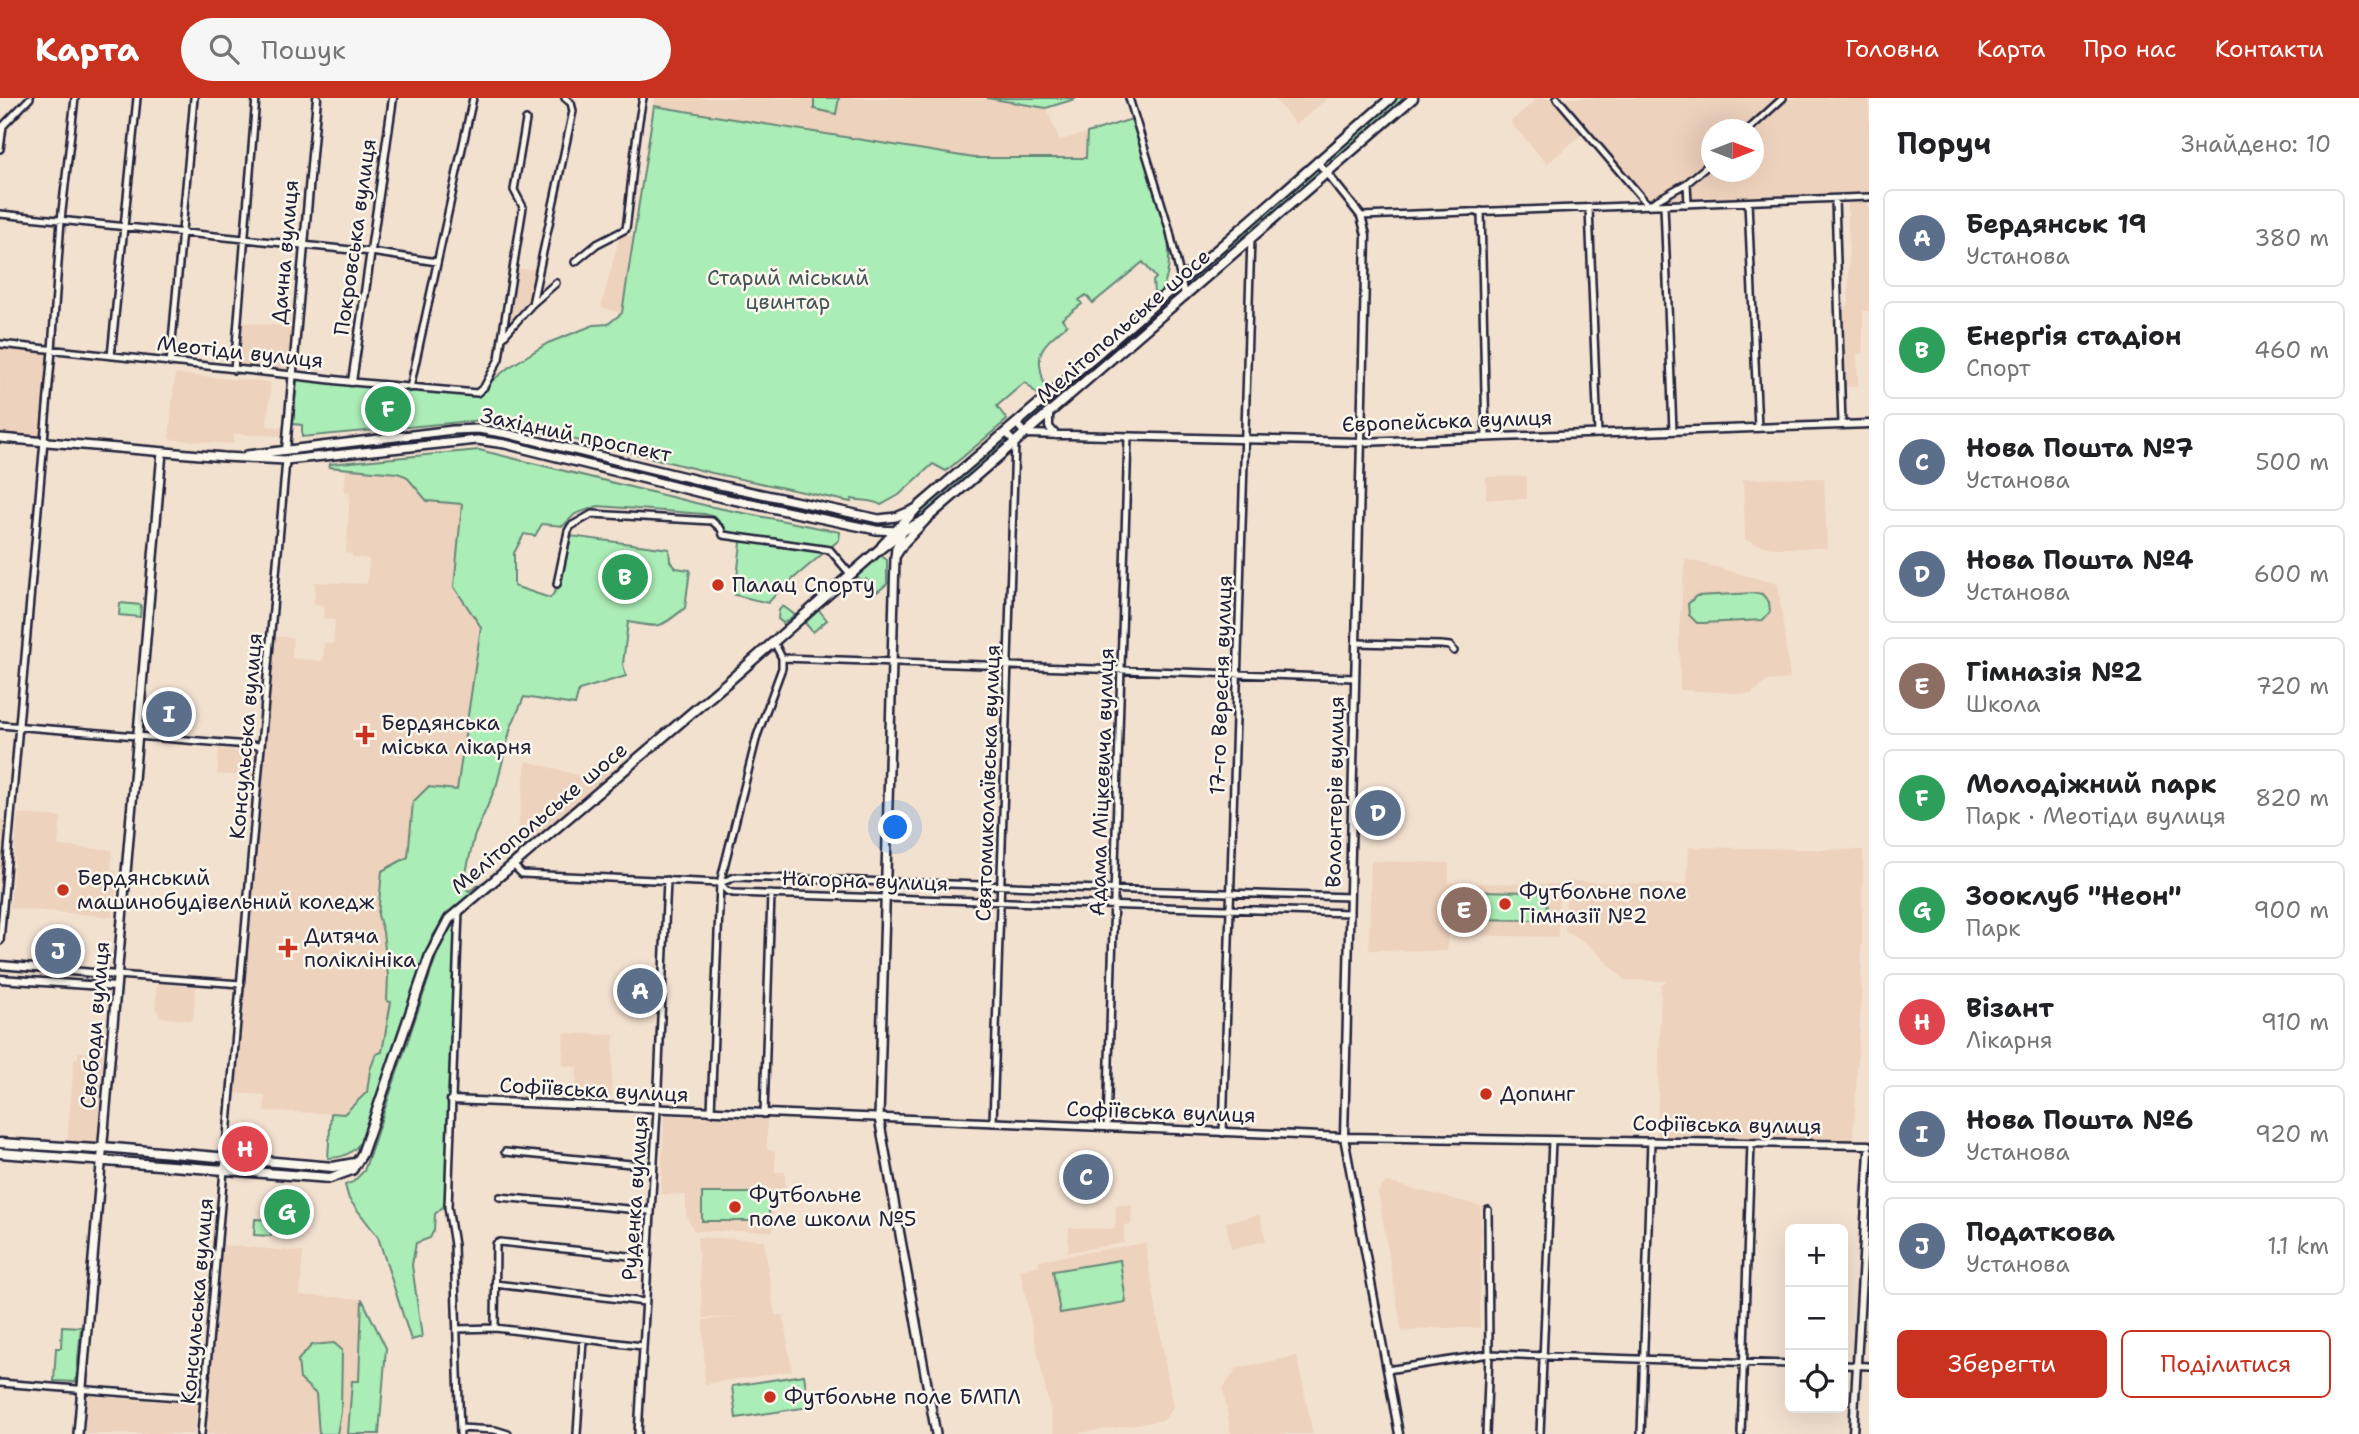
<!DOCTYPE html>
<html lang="uk">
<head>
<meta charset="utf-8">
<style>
	:root { --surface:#fff; --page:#f6f6f6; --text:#202124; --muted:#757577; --line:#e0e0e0; --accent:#c8321e }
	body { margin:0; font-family:"Shantell Sans",sans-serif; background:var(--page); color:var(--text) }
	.controls { position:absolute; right:21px; bottom:21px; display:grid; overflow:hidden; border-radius:10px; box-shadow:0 7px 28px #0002 }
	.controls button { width:63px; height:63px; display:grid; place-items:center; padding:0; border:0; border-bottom:2px solid var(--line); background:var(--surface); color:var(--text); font:35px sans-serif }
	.compass { position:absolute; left:1701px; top:21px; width:63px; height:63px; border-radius:50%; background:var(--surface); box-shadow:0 7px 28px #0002; rotate:90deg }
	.you { position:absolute; left:896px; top:730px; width:24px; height:24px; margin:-18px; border:5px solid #fff; border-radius:50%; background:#1a73e8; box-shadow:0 0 0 10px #1a73e833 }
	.badge { display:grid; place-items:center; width:46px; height:46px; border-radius:50%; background:var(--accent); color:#fff; font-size:23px; font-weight:700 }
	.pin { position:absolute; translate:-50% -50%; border:4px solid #fff; box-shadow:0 2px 7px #0006 }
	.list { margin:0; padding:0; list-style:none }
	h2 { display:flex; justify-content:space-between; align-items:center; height:91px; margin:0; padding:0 28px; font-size:30px }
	h2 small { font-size:23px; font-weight:400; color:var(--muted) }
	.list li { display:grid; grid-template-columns:46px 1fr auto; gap:21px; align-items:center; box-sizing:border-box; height:98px; margin:0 14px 14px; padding:0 14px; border:2px solid var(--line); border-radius:10px }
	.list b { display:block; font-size:26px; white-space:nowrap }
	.list p { margin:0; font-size:23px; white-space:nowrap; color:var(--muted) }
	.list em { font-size:23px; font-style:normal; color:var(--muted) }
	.actions { display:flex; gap:14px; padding:21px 28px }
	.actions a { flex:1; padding:16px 0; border:2px solid var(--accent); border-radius:10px; text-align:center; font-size:24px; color:var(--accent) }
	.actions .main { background:var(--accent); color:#fff }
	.icon { flex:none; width:38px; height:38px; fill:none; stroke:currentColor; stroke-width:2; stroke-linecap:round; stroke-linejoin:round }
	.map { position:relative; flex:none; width:1869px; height:1336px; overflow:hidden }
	header { display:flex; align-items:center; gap:42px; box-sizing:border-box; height:98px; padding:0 35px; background:var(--accent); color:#fff }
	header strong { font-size:33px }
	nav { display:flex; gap:38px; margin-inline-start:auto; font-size:24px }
	.search { width:490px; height:63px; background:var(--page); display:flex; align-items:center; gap:18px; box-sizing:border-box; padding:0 24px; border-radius:38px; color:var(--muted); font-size:26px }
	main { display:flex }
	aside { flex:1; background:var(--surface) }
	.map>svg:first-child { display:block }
	.built { fill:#edd2bd; fill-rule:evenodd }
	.green { fill:#abedb6; stroke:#668878; stroke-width:2 }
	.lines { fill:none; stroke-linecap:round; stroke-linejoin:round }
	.minor-casing { stroke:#22223b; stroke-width:10 }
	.tertiary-casing { stroke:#22223b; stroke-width:11 }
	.secondary-casing { stroke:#22223b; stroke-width:12 }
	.primary-casing { stroke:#22223b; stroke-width:13 }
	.minor { stroke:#fbf7ec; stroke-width:5 }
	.tertiary { stroke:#fbf7ec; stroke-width:6 }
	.secondary { stroke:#fbf7ec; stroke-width:7 }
	.primary { stroke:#fbf7ec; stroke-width:8 }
	.poi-dot { fill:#c8321e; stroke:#fbf7ec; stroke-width:2.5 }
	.labels { text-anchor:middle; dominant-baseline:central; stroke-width:5; stroke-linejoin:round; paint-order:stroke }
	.street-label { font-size:21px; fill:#22223b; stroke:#fbf7ec }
	.park-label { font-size:21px; fill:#44555a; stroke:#fbf7ec }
	.poi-label { font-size:21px; fill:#22223b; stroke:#fbf7ec; text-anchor:start }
</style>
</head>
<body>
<header>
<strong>Карта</strong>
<div class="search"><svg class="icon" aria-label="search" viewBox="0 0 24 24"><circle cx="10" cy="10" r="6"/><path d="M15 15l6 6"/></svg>Пошук</div>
<nav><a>Головна</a><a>Карта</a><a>Про нас</a><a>Контакти</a></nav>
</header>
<main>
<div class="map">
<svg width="1869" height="1336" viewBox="0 0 1869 1336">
	<rect width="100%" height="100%" fill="#f3e1d0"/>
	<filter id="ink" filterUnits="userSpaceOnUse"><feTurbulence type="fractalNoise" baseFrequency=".0143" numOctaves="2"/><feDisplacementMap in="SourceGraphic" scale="14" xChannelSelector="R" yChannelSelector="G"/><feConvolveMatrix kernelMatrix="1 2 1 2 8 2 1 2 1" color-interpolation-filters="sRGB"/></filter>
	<g filter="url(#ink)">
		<path class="built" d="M655 0H814V11L836 16 839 0H987L1046 10 1060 42 1087 35 1086 60H974L654 8Z
			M1274 0H1328L1296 27Z
			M1538 0H1550L1582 36 1547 66 1510 24Z
			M1560 0H1869V96L1649 105ZM1712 32H1754V74H1712Z
			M1848 105H1869V213H1863V255L1857 256 1858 288 1846 289 1844 214 1849 205Z
			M620 137 633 138 621 215 601 209Z
			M517 171H538L532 206 508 229Z
			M241 224 293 229 288 276 236 272Z
			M0 247 51 253 42 340 0 336Z
			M175 276 271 284 267 328 282 329 281 338 234 336 233 346 169 341Z
			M346 370 397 375 406 378 427 403 462 406 454 489 481 529 457 692 428 689 414 704 408 759 378 817 383 834 388 878 387 903 391 904 382 955 370 972 367 994 344 1016 264 1013 265 997 234 995 273 538 293 540 292 560 323 563 324 545 333 546 335 522 323 521 324 507 314 506 315 484 367 486 369 461 352 459V456L346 455 350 394 344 393Z
			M1527 378V401H1486V379Z
			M1824 380 1827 450H1771L1745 442 1743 381Z
			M1685 461 1778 486 1790 581 1767 583 1751 596 1680 592 1679 533Z
			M219 651 259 655 257 679 217 676Z
			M526 663 582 678 595 665 614 674 515 759Z
			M18 716 61 719 58 748 112 752 111 772 117 773 113 819 10 810Z
			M0 722H6L0 789Z
			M1689 749 1863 752 1861 906 1853 1043 1657 1038 1661 887 1667 883 1625 882 1590 848 1565 833 1566 783 1687 787Z
			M1371 763 1449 765V785L1559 786 1558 839 1448 837 1447 853 1369 852Z
			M157 886 196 889 193 923 161 919 155 910Z
			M564 935 614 937 611 999 576 998 577 969 562 968Z
			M78 954 103 956 96 1049 67 1047 74 960H78Z
			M664 1017 767 1021V1052L775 1053V1074H785V1102H774L773 1133H694L686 1117V1097L661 1096Z
			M1386 1084 1481 1108 1480 1230H1433L1402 1234 1378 1094Z
			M1116 1107H1132L1131 1127H1124V1145L1068 1154 1069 1130 1115 1131Z
			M1260 1117 1266 1143 1231 1151 1226 1124Z
			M697 1139 764 1142 775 1217H783L792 1273 705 1286 703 1222 744 1219 703 1220Z
			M1145 1145 1173 1310 1164 1322 1075 1336H1055L1020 1172 1039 1167V1162Z
			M223 1147 303 1154 300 1197 362 1201 359 1284 352 1283 348 1336H204Z
			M1297 1258 1313 1336H1231L1223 1290 1237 1270Z
			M88 1298 197 1306 194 1336H85Z"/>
		<path class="green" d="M814 0H839L836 16 814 11Z
			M987 0H1075V1L1046 10Z
			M1397 0H1406L1334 63 1331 62 1330 58Z
			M654 8 974 60H1086L1087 35 1132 21 1168 140C1170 160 1170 178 1160 195H1154L1153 183 1156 180 1143 164 1093 205 1086 197 1079 202 1082 206 1062 221 1067 227C1037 251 1035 255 1046 292L1039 298 1025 284 997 308 1007 322 946 373 933 366 899 397 881 407C873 402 862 403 852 401L851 404 712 375 609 349 482 322 302 339V327L293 326 297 281 302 279 477 295 508 270 548 245 594 227 608 226 622 215Z
			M1315 71 1319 72V76L1192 187H1189L1187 182Z
			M1169 198 1173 199V203L1028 329H1025L1024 324Z
			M477 334 710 390 875 424 874 427 709 393 477 338 302 357 301 353Z
			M1003 342H1007L1008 345 919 423 916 422 915 418Z
			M479 352 708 408 840 434 839 442 781 491 768 505 735 497 742 436 724 434 716 419 704 416 598 408 575 416 563 428 542 426 535 438 524 436 514 455V488L550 500 561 486 571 438 669 451 670 463 676 470 690 472 685 510C658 531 662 530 628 524L623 566 626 578 579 592 575 607 524 599 511 629 497 686 474 739 463 788 469 793 486 782 448 816 432 839 364 1040C354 1054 345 1060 328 1060L331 1015 344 1016 367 994 370 972 376 956 382 954 391 904 387 903 388 878 383 834 378 817 382 773 408 759 413 704 428 689 457 692 481 529 454 489 462 406 427 403 406 378 397 375 329 369 330 366Z
			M880 457 887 462V486L877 494 866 481 862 484 857 478Z
			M1756 495 1762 496 1769 504 1770 514 1763 522 1703 525H1697L1689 517 1688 506 1696 498Z
			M120 505 141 507 140 519 119 517Z
			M783 508 795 517 783 525 778 521 779 512Z
			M819 512 827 522 813 534 805 525Z
			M1475 793 1537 794C1550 801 1550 815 1537 822L1473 821 1468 818 1464 808 1467 799Z
			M455 824 445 1107 435 1116 434 1132 430 1140 416 1145 412 1167 422 1239 411 1242 378 1139 349 1101 345 1087 353 1084 364 1073 435 862 444 840Z
			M702 1095H769V1123H702Z
			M255 1121 272 1122 271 1138 254 1137Z
			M1120 1162 1126 1204 1060 1215 1053 1173Z
			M362 1201 386 1250 379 1336H348L352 1283H359Z
			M62 1228 81 1229 76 1284 54 1283 56 1250H61Z
			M334 1245 342 1252 341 1314 337 1336H319L316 1296 300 1281 298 1262 312 1247Z
			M804 1277 809 1309 736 1320 732 1288Z"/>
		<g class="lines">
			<defs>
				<path id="minor" d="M1129 0 1169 130 1185 199
					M1557 0 1648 107 1687 85
					M1748 32 1783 0
					M0 51 3 28 30 0
					M1835 101 1842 327
					M1748 104 1758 330
					M1688 106 1687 85 1712 64
					M1664 107 1673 333
					M1589 110 1598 336
					M1481 113 1486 340
					M0 116 371 154 437 164
					M1361 118 1869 99
					M575 164 597 146 626 131C632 87 634 44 643 0
					M532 206 556 185
					M502 240 523 109 514 92 526 22
					M0 246 292 277
					M111 258 137 0
					M170 265 194 0
					M234 272 256 0
					M352 284 477 295 484 289 499 261 502 240 532 206 573 13 571 5 565 0
					M410 290 473 0
					M557 486 568 433 571 428 592 416 712 423 721 431 723 437 830 452 851 477
					M1356 545 1441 547 1450 548 1454 553
					M782 560 1355 580
					M0 627 261 648
					M513 767 522 776 720 785 735 779 1350 799
					M720 785 727 793 733 795 1350 815
					M459 812 448 1109 454 1147 460 1336
					M0 843 52 252 61 122 75 0
					M117 877 241 886
					M711 1014 720 785 757 638 782 570V560L774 544
					M764 1016 771 796
					M993 1025 1015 345 1006 335
					M1107 1030 1128 339
					M1223 1035 1251 140
					M505 1054 652 1068
					M500 1099 649 1113
					M495 1186 645 1204
					M495 1230 496 1146 500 1144 647 1160
					M457 1231 495 1230 642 1248
					M1843 1267 1869 1268
					M1387 1272 1489 1256 1790 1266
					M0 1285 204 1301
					M460 1330 495 1332 508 1336
					M201 1336 286 362
					M577 1336 583 1242
					M638 1336 657 1012 667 782
					M1486 1336 1489 1256 1488 1112
					M1540 1336 1552 1042
					M1641 1336 1651 1043
					M1741 1336 1751 1045"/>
				<path id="tertiary" d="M1317 63 1361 118 1366 137 1344 1039 1399 1336
					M292 277 352 284 393 0
					M1049 316V329L1056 337
					M1017 326 1025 336 1360 344 1869 326
					M286 352 317 0
					M0 867 117 877
					M0 881 116 889
					M451 1002 1344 1039 1869 1047
					M1853 1336 1869 1053"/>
				<path id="secondary" d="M0 340 224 359 286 362 477 342 505 346 709 397 876 432 899 433
					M247 357 453 332 478 331 508 336 710 385 879 421 896 419 915 411
					M903 433 896 450 895 460 879 1020 936 1336
					M895 459 904 445 925 423
					M78 1336 162 354"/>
				<path id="primary" d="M882 448 916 411 1095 258 1391 0
					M0 1045 96 1051 102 1049 333 1069 355 1065
					M0 1055 330 1080 352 1072 362 1056 430 857 449 821 729 583 881 450 903 433 926 421 1413 0"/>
			</defs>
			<use href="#minor" class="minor-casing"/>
			<use href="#tertiary" class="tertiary-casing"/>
			<use href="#secondary" class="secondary-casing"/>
			<use href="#primary" class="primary-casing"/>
			<use href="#minor" class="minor"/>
			<use href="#tertiary" class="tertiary"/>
			<use href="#secondary" class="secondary"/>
			<use href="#primary" class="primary"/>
		</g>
	</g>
	<g class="poi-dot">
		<circle cx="718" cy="487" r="7"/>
		<path d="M361.5 626.5h7v7h7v7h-7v7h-7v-7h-7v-7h7z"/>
		<circle cx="63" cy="792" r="7"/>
		<circle cx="1505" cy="806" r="7"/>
		<path d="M284.5 839.5h7v7h7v7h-7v7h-7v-7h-7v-7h7z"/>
		<circle cx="1486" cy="996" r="7"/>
		<circle cx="735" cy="1109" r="7"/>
		<circle cx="770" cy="1299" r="7"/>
	</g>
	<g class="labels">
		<g class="street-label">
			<text transform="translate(355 139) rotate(-82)">Покровська вулиця</text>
			<text transform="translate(285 154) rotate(-85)">Дачна вулиця</text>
			<text transform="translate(1123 228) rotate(-41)">Мелітопольське шосе</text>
			<text transform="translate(240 254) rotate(6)">Меотіди вулиця</text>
			<text transform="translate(1447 323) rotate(-2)">Європейська вулиця</text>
			<text transform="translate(576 337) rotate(12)">Західний проспект</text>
			<text transform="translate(1221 587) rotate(-88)">17-го Вересня вулиця</text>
			<text transform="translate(246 638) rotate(-85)">Консульська вулиця</text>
			<text transform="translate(1102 684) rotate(-88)">Адама Міцкевича вулиця</text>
			<text transform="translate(988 685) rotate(-88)">Святомиколаївська вулиця</text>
			<text transform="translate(1335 694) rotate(-89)">Волонтерів вулиця</text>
			<text transform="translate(539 720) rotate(-40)">Мелітопольське шосе</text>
			<text transform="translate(865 783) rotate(2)">Нагорна вулиця</text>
			<text transform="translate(95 927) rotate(-85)">Свободи вулиця</text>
			<text transform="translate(594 992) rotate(3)">Софіївська вулиця</text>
			<text transform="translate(1161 1014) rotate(2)">Софіївська вулиця</text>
			<text transform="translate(1727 1027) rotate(1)">Софіївська вулиця</text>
			<text transform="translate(635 1100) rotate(-86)">Руденка вулиця</text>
			<text transform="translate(197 1203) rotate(-85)">Консульська вулиця</text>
		</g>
		<g class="park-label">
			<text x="788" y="180">Старий міський<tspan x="788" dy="24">цвинтар</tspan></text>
		</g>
		<g class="poi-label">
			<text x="732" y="487">Палац Спорту</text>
			<text x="381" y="625">Бердянська<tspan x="381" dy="24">міська лікарня</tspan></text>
			<text x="77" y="780">Бердянський<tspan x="77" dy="24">машинобудівельний коледж</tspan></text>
			<text x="1519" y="794">Футбольне поле<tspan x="1519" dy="24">Гімназії №2</tspan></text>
			<text x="304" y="838">Дитяча<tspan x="304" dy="24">поліклініка</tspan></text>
			<text x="1500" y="996">Допинг</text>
			<text x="749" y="1097">Футбольне<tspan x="749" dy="24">поле школи №5</tspan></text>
			<text x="784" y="1299">Футбольне поле БМПЛ</text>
		</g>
	</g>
</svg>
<div class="controls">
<button>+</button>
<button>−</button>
<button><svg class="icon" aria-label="locate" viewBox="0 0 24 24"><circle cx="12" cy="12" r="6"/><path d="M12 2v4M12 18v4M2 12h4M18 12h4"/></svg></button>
</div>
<svg class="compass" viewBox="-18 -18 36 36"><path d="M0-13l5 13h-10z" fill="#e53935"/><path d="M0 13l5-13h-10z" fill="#757577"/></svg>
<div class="you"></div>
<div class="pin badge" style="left:640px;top:893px;background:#5c6f8a">A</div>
<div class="pin badge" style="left:625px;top:479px;background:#2e9e5b">B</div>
<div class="pin badge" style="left:1086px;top:1079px;background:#5c6f8a">C</div>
<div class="pin badge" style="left:1378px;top:715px;background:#5c6f8a">D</div>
<div class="pin badge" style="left:1464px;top:812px;background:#8d6e63">E</div>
<div class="pin badge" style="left:388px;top:311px;background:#2e9e5b">F</div>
<div class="pin badge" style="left:287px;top:1114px;background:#2e9e5b">G</div>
<div class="pin badge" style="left:245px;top:1051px;background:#e0444e">H</div>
<div class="pin badge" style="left:169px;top:616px;background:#5c6f8a">I</div>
<div class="pin badge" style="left:58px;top:853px;background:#5c6f8a">J</div>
</div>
<aside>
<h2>Поруч<small>Знайдено: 10</small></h2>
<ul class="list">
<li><span class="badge" style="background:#5c6f8a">A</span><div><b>Бердянськ 19</b><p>Установа</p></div><em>380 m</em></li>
<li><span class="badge" style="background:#2e9e5b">B</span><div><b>Енерґія стадіон</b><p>Спорт</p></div><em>460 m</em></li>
<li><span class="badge" style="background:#5c6f8a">C</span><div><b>Нова Пошта №7</b><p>Установа</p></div><em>500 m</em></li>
<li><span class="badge" style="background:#5c6f8a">D</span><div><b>Нова Пошта №4</b><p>Установа</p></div><em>600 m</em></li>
<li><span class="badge" style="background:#8d6e63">E</span><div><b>Гімназія №2</b><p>Школа</p></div><em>720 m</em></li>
<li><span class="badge" style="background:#2e9e5b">F</span><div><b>Молодіжний парк</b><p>Парк · Меотіди вулиця</p></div><em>820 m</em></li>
<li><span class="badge" style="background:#2e9e5b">G</span><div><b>Зооклуб &quot;Неон&quot;</b><p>Парк</p></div><em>900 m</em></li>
<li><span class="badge" style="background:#e0444e">H</span><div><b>Візант</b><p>Лікарня</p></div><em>910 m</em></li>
<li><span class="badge" style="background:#5c6f8a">I</span><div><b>Нова Пошта №6</b><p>Установа</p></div><em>920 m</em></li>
<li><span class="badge" style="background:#5c6f8a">J</span><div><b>Податкова</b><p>Установа</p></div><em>1.1 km</em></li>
</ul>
<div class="actions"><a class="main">Зберегти</a><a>Поділитися</a></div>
</aside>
</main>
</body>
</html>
